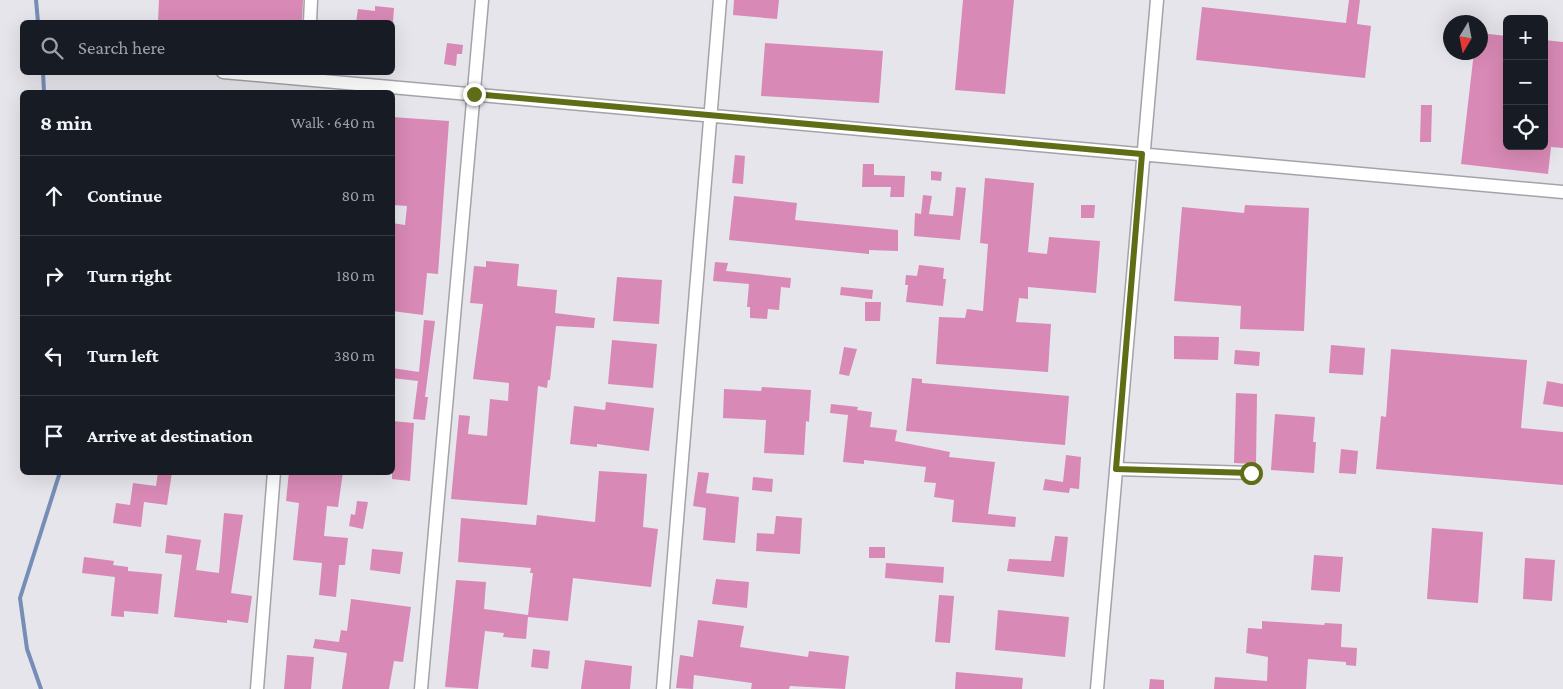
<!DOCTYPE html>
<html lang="en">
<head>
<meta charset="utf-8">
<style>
	:root { --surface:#171b24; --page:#20242c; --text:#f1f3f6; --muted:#9ea1a6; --line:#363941 }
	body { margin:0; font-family:"Crimson Pro",serif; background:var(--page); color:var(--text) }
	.controls { position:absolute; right:15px; top:15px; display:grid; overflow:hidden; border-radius:8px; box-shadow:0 5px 20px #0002 }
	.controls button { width:45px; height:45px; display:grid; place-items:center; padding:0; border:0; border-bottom:1px solid var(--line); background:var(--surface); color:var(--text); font:25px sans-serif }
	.compass { position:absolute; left:1443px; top:15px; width:45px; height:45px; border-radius:50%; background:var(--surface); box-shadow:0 5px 20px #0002; rotate:190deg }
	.stop { position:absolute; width:15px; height:15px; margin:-11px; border:4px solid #616d16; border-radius:50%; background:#fff }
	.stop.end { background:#616d16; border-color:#fff; box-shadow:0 1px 5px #0008 }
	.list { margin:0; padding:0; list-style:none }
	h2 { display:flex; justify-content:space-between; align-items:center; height:65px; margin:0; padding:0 20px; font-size:21px }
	h2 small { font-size:16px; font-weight:400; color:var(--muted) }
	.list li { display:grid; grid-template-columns:32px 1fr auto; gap:15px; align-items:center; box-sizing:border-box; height:80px; padding:0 20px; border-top:1px solid var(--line) }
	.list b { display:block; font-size:19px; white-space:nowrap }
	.list em { font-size:16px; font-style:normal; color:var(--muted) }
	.icon { flex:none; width:28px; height:28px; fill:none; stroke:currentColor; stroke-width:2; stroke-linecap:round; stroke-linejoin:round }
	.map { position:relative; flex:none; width:1563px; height:689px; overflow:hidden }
	.search { position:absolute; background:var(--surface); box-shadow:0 5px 20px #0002; left:20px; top:20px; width:375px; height:55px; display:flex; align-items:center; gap:12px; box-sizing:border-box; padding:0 18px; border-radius:8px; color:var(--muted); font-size:19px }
	.panel { position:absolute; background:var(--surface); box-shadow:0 5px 20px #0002; left:20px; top:90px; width:375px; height:385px; border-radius:8px }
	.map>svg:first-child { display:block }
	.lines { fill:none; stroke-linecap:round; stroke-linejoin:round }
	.stream { stroke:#768db5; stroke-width:4 }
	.building { fill:#d889b5 }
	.minor-casing { stroke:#a3a3a8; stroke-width:15 }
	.minor { stroke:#fff; stroke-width:12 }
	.route { stroke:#616d16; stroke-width:6 }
</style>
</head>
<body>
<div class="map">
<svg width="1563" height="689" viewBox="0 0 1563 689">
	<rect width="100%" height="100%" fill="#e5e5eb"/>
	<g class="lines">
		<path class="stream" d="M36 0 38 22
			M43 72 44 92
			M41 689 27 649 20 598 60 472"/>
	</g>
	<path class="building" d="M159 0H303L302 22H158Z
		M734 0H779L777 19 733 15Z
		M963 0H1014L1005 94 955 90Z
		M1349 0H1360L1357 24 1371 26 1365 78 1196 60 1202 7 1346 23Z
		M375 6 394 8 393 22H356L358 9 375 11Z
		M1480 33 1507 36V146H1548H1544V40L1563 42V148L1551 147 1548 174 1461 164 1474 52H1480Z
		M447 43 463 45 462 54H457L456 66 444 64Z
		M765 43 883 51 879 103 761 96Z
		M1421 105H1432L1431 142H1420Z
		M392 117 449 121 438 274 427 273 423 315 392 311V223L405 225 407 206 392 205Z
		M735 155 745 156 743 184 732 183Z
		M863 164H874V175L905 176 904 197H890L891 187H862Z
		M931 171 942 172 941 181 931 180Z
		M985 178 1034 183 1028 252 1047 254 1049 237 1100 241 1096 293 1028 287V299L1019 298 1016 322 1051 324 1048 372 936 364 939 317 965 318 967 309 983 311 988 244 980 243Z
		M956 187 966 188 960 240 914 236 915 213 921 214 923 195 932 196 929 214 953 216Z
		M734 196 797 203 795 220 898 230V251L869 250V254L729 240Z
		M1081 205H1095L1094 218H1081Z
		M1245 205 1309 208 1304 331 1240 329 1241 306 1174 301 1182 207 1244 213Z
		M486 261 519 264 517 286 557 290 555 313 595 318 594 328 556 326 550 380H548L547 388 538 386 527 505 451 499 459 415 470 416 468 434 487 436 490 399 508 401 509 383 473 379 483 304 470 303 474 266 486 267Z
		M715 262 728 263 726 271 791 278 790 288 781 287 779 310 768 309 767 319 750 318V307H747L749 284 713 281Z
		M919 265 944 268 943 279H946L943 306 906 302 908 285H905L906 275 917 276Z
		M617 277 662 280 659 324 613 321Z
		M841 287 873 290 872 299 840 295Z
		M865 302H881L880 321H865Z
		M424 320 435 321 425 397H428L425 420 413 419 418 381 392 378V368L419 372Z
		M1174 336 1219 337 1218 360 1174 359Z
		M612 340 657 344 653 388 608 384Z
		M1331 345 1365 348 1363 375 1329 373Z
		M844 347 857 349 849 376 839 374Z
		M1391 349 1527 360 1521 428 1563 432V485L1376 469 1381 416 1386 417Z
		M1235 350 1260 352 1259 366 1234 364Z
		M912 378 922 379V383L1069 396 1065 445 906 431Z
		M1547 381 1563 384V407L1543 404Z
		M762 387 811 390 809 422 806 421 804 455 764 453 766 420 723 418 724 389 761 391Z
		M1236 393 1257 394 1256 464 1234 463Z
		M606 402 654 408 649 451 597 444V447L570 444 574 406 605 410Z
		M831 404 858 407 857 410 872 412 870 427 897 430 895 441 950 452 949 457 995 462 988 514 1016 517 1015 527 952 522 954 500 934 497 936 483 924 482 926 467 864 460V464L843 462 848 415 830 413Z
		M1275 414 1315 417 1313 442H1316L1314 473 1271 470Z
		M392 421 414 423 410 481 392 479Z
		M1341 449 1358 451 1356 474 1339 473Z
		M1066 455 1081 457 1079 489 1070 488 1069 493 1043 490 1045 479 1063 482Z
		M599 471 647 474 643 527 658 529 651 587 573 578 568 621 528 617 526 639 503 637 504 633 485 631 478 689 445 687 456 580 486 582 484 609 528 615 533 573H530L531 568 458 562 461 518 536 525 537 515 595 522Z
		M158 472H172L167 505 144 502 141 527 113 523 116 503 130 505 133 483 156 486Z
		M289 472H343L338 507 327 506 324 536 348 538 345 565H339L336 597 319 595 322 563 293 560 299 503 286 501Z
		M698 472 709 473 706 493 739 497 735 543 703 540 706 508 693 506Z
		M753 477 773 479 772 492 752 490Z
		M357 501 368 502 363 529 349 526 351 514 355 515Z
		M224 513 243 515 231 593 252 596 248 623 227 620V623L174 617 182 555 165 553 167 535 201 540 196 570 219 573Z
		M776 516 802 518 800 554 756 551 757 533 774 534Z
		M1432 528 1483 532 1478 603 1427 599Z
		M1055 536 1068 537 1064 577 1007 571 1009 559 1051 561Z
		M869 547H885V558H869Z
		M372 549 403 552 400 574 370 570Z
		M1314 555 1343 557 1340 592 1311 590Z
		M84 557 114 561 113 565 128 567V571L162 574 158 614 124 611V617L111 616 115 577 82 573Z
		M1525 558 1555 560 1552 601 1523 599Z
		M886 563 944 567 943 583 885 578Z
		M716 579 749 582 747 608 712 604Z
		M939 595 954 596 950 643 935 642Z
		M351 599 411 607 403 662 394 661 389 689H342L347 653 313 648 315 639 339 642 341 630 347 631Z
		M998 610 1069 617 1065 657 995 650Z
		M698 620 744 626 740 647 808 657 809 651 849 656 845 689 790 686 789 689H751L752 683 694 675 693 689 676 688 680 655 693 657Z
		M1262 621 1324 625 1325 623 1342 624 1341 647 1357 648 1356 666 1346 665V662L1308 659 1306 689H1214L1215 677 1267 681 1268 657 1246 653 1248 628 1262 629Z
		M533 649 550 651 548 669 531 667Z
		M287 655 314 657 311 689H284Z
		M585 660 632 666 630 689H581Z
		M956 672 1023 678 1022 689H955Z
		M1150 679 1164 680V689H1149Z"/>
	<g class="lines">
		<defs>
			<path id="minor" d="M310 22 311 0
				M223 72 1563 192
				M1116 469 1251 473
				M257 689 274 472
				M421 689 482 0
				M663 689 720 0
				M1097 689 1157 0"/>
		</defs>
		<use href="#minor" class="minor-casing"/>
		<use href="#minor" class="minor"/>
	</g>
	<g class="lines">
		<path class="route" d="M474 94 1142 154 1116 469 1251 473"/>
	</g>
</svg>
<div class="controls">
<button>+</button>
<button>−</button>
<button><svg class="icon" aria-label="locate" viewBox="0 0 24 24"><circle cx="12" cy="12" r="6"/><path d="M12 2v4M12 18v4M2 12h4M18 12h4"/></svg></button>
</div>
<svg class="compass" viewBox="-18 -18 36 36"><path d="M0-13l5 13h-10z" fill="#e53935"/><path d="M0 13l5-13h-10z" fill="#9ea1a6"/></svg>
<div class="stop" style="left:1251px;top:473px"></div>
<div class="stop end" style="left:474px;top:94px"></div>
<div class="search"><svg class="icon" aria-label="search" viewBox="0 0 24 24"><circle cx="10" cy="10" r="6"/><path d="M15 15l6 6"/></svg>Search here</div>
<section class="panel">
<h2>8 min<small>Walk · 640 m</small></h2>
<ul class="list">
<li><svg class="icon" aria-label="ahead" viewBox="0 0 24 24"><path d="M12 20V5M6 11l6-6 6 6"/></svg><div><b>Continue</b></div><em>80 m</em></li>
<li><svg class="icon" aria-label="right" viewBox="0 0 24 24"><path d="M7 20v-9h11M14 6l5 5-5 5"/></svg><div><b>Turn right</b></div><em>180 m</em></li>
<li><svg class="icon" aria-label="left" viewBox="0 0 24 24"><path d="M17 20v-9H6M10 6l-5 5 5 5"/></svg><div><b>Turn left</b></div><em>380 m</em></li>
<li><svg class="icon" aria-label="arrive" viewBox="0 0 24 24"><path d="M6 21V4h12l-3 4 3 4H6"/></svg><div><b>Arrive at destination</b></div></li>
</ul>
</section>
</div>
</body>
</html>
